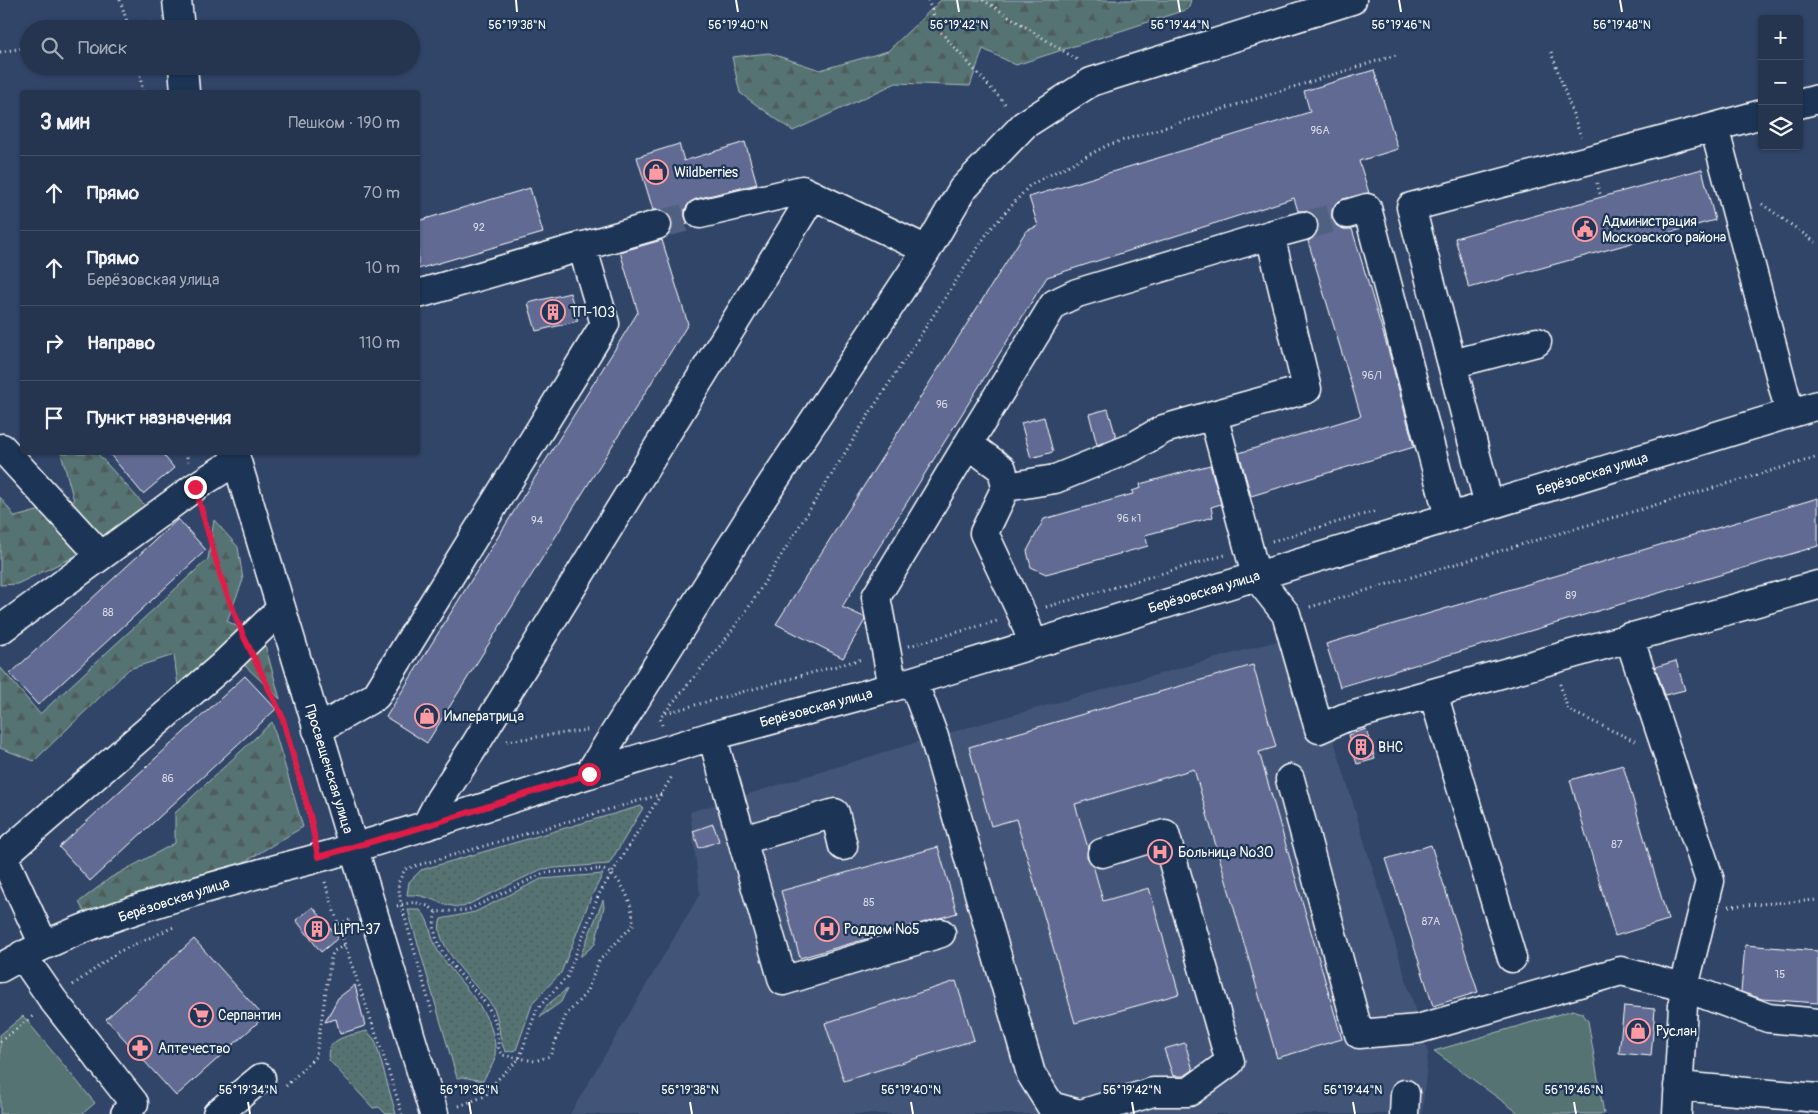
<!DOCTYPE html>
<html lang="ru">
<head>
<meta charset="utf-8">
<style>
	:root { --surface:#25344f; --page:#2d3c56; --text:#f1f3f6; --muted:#a3aab7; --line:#424f66 }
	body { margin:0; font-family:Pangolin,sans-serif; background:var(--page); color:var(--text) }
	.controls { position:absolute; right:15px; top:15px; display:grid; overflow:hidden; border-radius:5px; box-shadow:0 1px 4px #0004 }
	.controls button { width:45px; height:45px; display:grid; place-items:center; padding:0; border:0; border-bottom:1px solid var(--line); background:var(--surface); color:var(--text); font:25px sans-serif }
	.stop { position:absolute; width:15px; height:15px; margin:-11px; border:4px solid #e11d48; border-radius:50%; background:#fff }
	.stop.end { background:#e11d48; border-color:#fff; box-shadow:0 1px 5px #0008 }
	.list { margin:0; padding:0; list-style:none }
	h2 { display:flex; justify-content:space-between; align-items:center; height:65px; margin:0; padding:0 20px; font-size:21px }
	h2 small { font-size:16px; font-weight:400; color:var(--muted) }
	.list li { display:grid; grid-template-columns:32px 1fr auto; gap:15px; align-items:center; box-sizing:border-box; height:75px; padding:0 20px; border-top:1px solid var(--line) }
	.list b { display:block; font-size:19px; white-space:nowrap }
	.list p { margin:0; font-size:16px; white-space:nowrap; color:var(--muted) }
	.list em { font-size:16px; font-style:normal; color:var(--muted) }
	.icon { flex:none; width:28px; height:28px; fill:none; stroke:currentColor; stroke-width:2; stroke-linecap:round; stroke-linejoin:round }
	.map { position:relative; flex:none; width:1818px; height:1114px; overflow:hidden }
	.search { position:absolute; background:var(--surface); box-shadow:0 1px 4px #0004; left:20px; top:20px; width:400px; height:55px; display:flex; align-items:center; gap:12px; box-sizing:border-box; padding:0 18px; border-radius:28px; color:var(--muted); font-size:19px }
	.panel { position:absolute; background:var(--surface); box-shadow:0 1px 4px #0004; left:20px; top:90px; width:400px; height:365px; border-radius:5px }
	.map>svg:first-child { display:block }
	.built { fill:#435478 }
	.grass { fill:url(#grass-dots); stroke:#aab9b8 }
	.forest { fill:url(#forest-firs); stroke:#aab9b8 }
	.green { fill:#547372; stroke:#aab9b8 }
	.building { fill:#606a92; stroke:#fff }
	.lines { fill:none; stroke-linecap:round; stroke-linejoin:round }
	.minor-tunnel { stroke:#506180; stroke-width:28; stroke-dasharray:28 14; stroke-linecap:butt }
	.minor-casing { stroke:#fff; stroke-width:31 }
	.major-casing { stroke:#fff; stroke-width:31 }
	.path { stroke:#fff; stroke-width:3; stroke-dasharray:1 4; stroke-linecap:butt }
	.minor { stroke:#1d3557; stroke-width:28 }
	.major { stroke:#1d3557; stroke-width:28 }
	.route { stroke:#e11d48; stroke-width:6 }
	.ticks { fill:none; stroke:#fff; stroke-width:2 }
	.labels { text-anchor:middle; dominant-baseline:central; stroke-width:4.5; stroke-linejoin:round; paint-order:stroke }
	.number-label { font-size:11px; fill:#d7dae4 }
	.poi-label { font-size:14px; fill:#fff; stroke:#1d3557; text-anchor:start }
	.street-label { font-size:14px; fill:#fff; stroke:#1d3557 }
	.ticks-label { font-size:12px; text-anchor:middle; fill:#fff; stroke:#1d3557; stroke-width:4.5; stroke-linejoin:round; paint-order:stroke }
</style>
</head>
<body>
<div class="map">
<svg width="1818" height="1114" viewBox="0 0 1818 1114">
	<defs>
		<pattern id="grass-dots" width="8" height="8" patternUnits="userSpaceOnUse" patternTransform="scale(1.25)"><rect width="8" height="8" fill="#547372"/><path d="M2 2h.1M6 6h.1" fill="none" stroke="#4f5c5b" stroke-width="1.8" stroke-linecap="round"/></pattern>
		<pattern id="forest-firs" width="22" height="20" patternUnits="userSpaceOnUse" patternTransform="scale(1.25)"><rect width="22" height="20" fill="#547372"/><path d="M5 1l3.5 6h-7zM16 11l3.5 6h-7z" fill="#4f5c5b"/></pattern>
	</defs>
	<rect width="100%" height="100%" fill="#314569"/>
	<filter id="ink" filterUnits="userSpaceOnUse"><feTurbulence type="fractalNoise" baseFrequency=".02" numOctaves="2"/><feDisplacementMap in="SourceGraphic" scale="10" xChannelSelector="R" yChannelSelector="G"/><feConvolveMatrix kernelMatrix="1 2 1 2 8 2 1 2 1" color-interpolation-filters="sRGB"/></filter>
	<g filter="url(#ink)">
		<path class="built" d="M1302 634 1428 1053 1422 1114H570L700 894 690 812 934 737Z"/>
		<path class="grass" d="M641 806 643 808 609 864 542 869 463 907C443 908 428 893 407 895L409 882 421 870Z
			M603 874 591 897 561 973 533 1002 516 1050 506 1052C497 1040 502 1019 491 1004 477 986 430 942 441 919L475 912 541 879Z
			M603 900 604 907 595 944 580 957Z
			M408 910H420C431 920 430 938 438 951 459 985 499 1014 495 1057 494 1065 486 1074 483 1081L462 1077 457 1078Z
			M567 989 561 1002 540 1017 547 1005Z
			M367 1031 375 1040 396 1114H386L379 1107 373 1108 329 1060C323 1038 352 1035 367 1031Z"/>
		<path class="forest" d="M941 0H1191L1188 9 1016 65 983 49 970 86 896 83 793 131 740 93 732 57 769 53 820 70 888 51Z
			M61 453H97L145 506 105 542 17 584 0 585V497L15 517 74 501Z
			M214 520 238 547 243 580 227 621 264 641 280 699 240 661 181 709 174 655 129 669 34 761 0 748V667L40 714 208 559Z
			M272 722 303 827 229 871 88 919 79 902 110 878 175 843V813Z"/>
		<path class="green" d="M1573 1010 1582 1013 1588 1021 1604 1114H1520L1434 1051Z
			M23 1016 95 1103 82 1114H0V1035Z"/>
		<path class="building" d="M1374 70 1398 149 1359 161 1369 193 1343 199 1336 203 1332 210V218L1337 226 1344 229H1352L1390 356 1414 447 1251 496 1239 453 1361 416 1308 241 1314 237 1318 230V221L1314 215 1307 211H1298L1294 198 1047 277 842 607 864 617 865 620 843 658 776 624 1026 231 1038 226 1029 197 1310 112 1304 91Z
			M745 142 757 184 696 199 690 202 685 209V217L688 224 672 229V221L668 214 661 210H653L637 157 679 144 684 161Z
			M1702 169 1715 220 1469 288 1455 238Z
			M530 188 543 233 418 269V221Z
			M662 240 688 324 427 743 386 717 638 312 620 252Z
			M570 293 578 321 536 331 528 303Z
			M1108 409 1116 437 1097 445 1089 414Z
			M1044 417 1053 452 1031 458 1021 423Z
			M108 452H161L174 468 143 494Z
			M1210 465 1221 504 1211 507 1213 517 1145 535 1148 546 1046 574 1031 567 1027 551 1044 519 1133 494 1132 491 1141 488 1140 484Z
			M1818 498V546L1340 687 1326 644Z
			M178 519 206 550 38 705 10 674Z
			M1676 661 1685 690 1665 695 1655 667Z
			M1253 665 1276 747 1259 752 1342 1039 1277 1058 1194 769 1075 804 1088 848 1087 857 1093 865 1103 901 1149 888 1179 994 1075 1023 1016 819 991 826 969 747Z
			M245 676 276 709 90 881 59 847Z
			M1366 729 1375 759 1357 764 1348 735Z
			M1623 765 1668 920 1615 936 1570 780Z
			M713 824 719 841 699 848 693 831Z
			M1431 845 1478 992 1433 1006 1386 859Z
			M938 847 957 913 800 958 781 891Z
			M313 907 338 938 321 952 296 920Z
			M194 939 264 1017 176 1096 106 1019Z
			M1745 945 1818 951V1003L1762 999 1741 992Z
			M956 981 974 1040 844 1081 825 1023Z
			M355 985 365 1026 340 1034 336 1019 325 1022 338 998Z
			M1624 1006 1655 1009 1651 1056 1619 1053Z
			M1185 1043 1193 1070 1184 1076H1173L1164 1049Z"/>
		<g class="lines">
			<path class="minor-tunnel" d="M657 225 700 214
				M1303 226 1347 214"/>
			<defs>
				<path id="minor" d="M1799 104 1818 99
					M1762 114 1714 127 1790 413
					M700 214 802 190 927 250
					M1347 214 1367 208 1449 517
					M1270 235 1303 226
					M418 294 657 225
					M1452 364 1411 207 1714 127
					M0 450 2 448 101 556
					M1006 487 1055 479 1131 448 1164 429 1213 415
					M1489 505 1452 364 1537 342
					M0 630 195 487 236 461
					M1033 644 1022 614 984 533 1006 487 1002 469 968 444 1054 304 1077 293 1270 235 1307 389 1213 415 1256 576 1286 614 1319 729 1344 718 1433 693 1818 585
					M913 681 934 737 1031 1074 1051 1106 1079 1114
					M893 687 876 597 968 444
					M1433 693 1512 958
					M317 730 376 696 605 324 582 246
					M712 736 783 981 941 933
					M589 774 712 736 893 687 1818 405
					M1290 779 1359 1034 1418 1029 1621 971 1684 987 1710 881 1629 637
					M426 826 440 799 475 745 813 195
					M743 840 835 813 843 846
					M44 945 3 856 222 666 281 609
					M22 955 53 1000 134 1103 125 1114
					M0 968C96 913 222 884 329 855 416 830 503 801 589 774L754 511 927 250 962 190 1024 125 1091 82 1352 0
					M1678 1086 1818 1098
					M217 1114 261 1078
					M1081 1114 1153 1092H1189L1230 1062 1165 834 1102 853
					M1404 1114 1405 1094
					M1677 1114 1684 987 1768 1018 1818 1023"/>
				<path id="major" d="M177 0 180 29
					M183 66 185 92
					M234 452 434 1114"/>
			</defs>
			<use href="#minor" class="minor-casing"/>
			<use href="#major" class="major-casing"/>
			<path class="path" d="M120 0 129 28
				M928 0 939 30 1007 106
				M983 0 1079 61
				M126 29 154 22
				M0 52 29 47
				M1551 52 1581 137
				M138 66 143 92
				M1597 183 1601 197
				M1762 204 1818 244
				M186 452 188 462
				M203 513 222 581 236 617
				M1272 541 1376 511
				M1046 607 1225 555
				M1310 607 1818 457
				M909 646 997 621
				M258 666 282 716 314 835
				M1560 684 1568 710 1637 742
				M666 713 862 659
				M662 725 660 718 725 640 751 604 871 411 988 232 1030 185 1108 145 1396 55
				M507 741 587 730
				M599 869C621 872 634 905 633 925L599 961 586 993 566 1015 550 1056 535 1061 502 1055 499 1050C497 1039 498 1027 493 1016 477 982 424 955 436 912L468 910 544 873Z
				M325 882 338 924 350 920
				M397 906C412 901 424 901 436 912
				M1729 906 1818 900
				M338 924C359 988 383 1050 402 1114
				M73 985 118 952 176 926
				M432 1012 401 904 398 883 405 869 662 794
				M0 1042 33 1016
				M286 1086 316 1056 331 957 334 951 345 945
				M459 1106 485 1096 496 1081 519 1059 537 1009 567 977 599 894 673 775"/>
			<use href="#minor" class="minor"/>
			<use href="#major" class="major"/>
		</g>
	</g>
	<g class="lines" filter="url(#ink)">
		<path class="route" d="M195 487 222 581 243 635 282 716 311 819 318 857 426 826 589 774"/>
	</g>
	<path class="ticks" d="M516 0 517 12M736 0 738 12M957 0 959 12M1178 0 1180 12M1399 0 1401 12M1620 0 1622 12M248 1102 250 1114M469 1102 471 1114M690 1102 692 1114M911 1102 913 1114M1132 1102 1134 1114M1353 1102 1355 1114M1574 1102 1576 1114"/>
	<defs>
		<symbol id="shop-ring" viewBox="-11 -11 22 22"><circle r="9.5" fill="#1d3557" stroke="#ff9aa2" stroke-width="1.5"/><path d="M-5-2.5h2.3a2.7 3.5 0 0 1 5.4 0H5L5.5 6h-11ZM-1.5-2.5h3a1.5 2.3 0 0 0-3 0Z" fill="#ff9aa2"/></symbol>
		<symbol id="civic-ring" viewBox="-11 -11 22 22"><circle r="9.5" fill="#1d3557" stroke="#ff9aa2" stroke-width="1.5"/><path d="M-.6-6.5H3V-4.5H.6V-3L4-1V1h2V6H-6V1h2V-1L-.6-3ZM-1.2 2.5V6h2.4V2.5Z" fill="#ff9aa2"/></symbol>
		<symbol id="building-ring" viewBox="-11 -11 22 22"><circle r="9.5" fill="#1d3557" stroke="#ff9aa2" stroke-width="1.5"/><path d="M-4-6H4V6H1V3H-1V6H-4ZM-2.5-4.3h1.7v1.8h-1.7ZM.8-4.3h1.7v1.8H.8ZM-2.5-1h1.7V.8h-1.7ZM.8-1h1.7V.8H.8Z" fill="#ff9aa2"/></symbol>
		<symbol id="hospital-ring" viewBox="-11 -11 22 22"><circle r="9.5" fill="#1d3557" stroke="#ff9aa2" stroke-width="1.5"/><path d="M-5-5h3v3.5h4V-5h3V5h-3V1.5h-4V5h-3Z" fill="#ff9aa2"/></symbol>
		<symbol id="supermarket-ring" viewBox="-11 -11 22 22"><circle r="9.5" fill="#1d3557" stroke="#ff9aa2" stroke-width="1.5"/><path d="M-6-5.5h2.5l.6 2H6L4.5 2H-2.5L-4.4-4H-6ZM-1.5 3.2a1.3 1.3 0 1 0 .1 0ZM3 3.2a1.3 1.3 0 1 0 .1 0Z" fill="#ff9aa2"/></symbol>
		<symbol id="pharmacy-ring" viewBox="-11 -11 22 22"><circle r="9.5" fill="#1d3557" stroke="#ff9aa2" stroke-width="1.5"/><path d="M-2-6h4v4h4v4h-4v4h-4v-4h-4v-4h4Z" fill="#ff9aa2"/></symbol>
	</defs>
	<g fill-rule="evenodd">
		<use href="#shop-ring" x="642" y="158" width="28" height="28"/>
		<use href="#civic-ring" x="1571" y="215" width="28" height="28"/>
		<use href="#building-ring" x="539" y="298" width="28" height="28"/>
		<use href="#shop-ring" x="413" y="702" width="28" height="28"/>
		<use href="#building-ring" x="1347" y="733" width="28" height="28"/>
		<use href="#hospital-ring" x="1146" y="838" width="28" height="28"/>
		<use href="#building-ring" x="303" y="915" width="28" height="28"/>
		<use href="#hospital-ring" x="813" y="915" width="28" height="28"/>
		<use href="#supermarket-ring" x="187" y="1001" width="28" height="28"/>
		<use href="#shop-ring" x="1624" y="1017" width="28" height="28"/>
		<use href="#pharmacy-ring" x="126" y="1034" width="28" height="28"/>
	</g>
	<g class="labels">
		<g class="number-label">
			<text x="1320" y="130">96А</text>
			<text x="479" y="227">92</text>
			<text x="1372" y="375">96/1</text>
			<text x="942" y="404">96</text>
			<text x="1129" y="518">96 к1</text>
			<text x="537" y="520">94</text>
			<text x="1571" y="595">89</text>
			<text x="108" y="612">88</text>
			<text x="168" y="778">86</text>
			<text x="1617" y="844">87</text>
			<text x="869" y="902">85</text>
			<text x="1431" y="921">87А</text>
			<text x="1780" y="974">15</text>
		</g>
		<g class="poi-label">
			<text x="674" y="172">Wildberries</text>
			<text x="1602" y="221">Администрация<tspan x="1602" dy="16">Московского района</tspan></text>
			<text x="570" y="312">ТП-103</text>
			<text x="444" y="716">Императрица</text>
			<text x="1378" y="747">ВНС</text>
			<text x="1178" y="852">Больница №30</text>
			<text x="334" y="929">ЦРП-37</text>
			<text x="844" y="929">Роддом №5</text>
			<text x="218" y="1015">Серпантин</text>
			<text x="1656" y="1031">Руслан</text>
			<text x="158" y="1048">Аптечество</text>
		</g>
		<g class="street-label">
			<text transform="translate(1592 474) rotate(-17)">Берёзовская улица</text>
			<text transform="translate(1204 592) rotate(-17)">Берёзовская улица</text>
			<text transform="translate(816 708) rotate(-15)">Берёзовская улица</text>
			<text transform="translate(329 769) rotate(73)">Просвещенская улица</text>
			<text transform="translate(174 900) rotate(-18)">Берёзовская улица</text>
		</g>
	</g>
	<g class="ticks-label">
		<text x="517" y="29">56°19'38"N</text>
		<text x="738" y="29">56°19'40"N</text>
		<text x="1401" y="29">56°19'46"N</text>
		<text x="959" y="29">56°19'42"N</text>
		<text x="1180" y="29">56°19'44"N</text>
		<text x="1622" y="29">56°19'48"N</text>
		<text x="248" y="1094">56°19'34"N</text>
		<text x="469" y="1094">56°19'36"N</text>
		<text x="690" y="1094">56°19'38"N</text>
		<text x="911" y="1094">56°19'40"N</text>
		<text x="1132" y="1094">56°19'42"N</text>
		<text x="1353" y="1094">56°19'44"N</text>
		<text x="1574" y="1094">56°19'46"N</text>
	</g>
</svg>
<div class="controls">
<button>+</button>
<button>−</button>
<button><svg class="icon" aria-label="layers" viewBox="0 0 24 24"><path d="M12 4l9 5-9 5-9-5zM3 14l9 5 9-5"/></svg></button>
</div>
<div class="stop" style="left:589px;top:774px"></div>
<div class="stop end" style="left:195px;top:487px"></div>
<div class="search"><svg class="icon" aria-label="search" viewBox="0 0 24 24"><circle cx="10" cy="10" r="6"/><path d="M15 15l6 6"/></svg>Поиск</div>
<section class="panel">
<h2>3 мин<small>Пешком · 190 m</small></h2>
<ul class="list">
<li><svg class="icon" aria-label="ahead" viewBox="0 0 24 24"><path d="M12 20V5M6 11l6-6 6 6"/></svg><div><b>Прямо</b></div><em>70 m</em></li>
<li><svg class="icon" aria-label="ahead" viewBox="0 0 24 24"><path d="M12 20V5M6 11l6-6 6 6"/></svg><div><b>Прямо</b><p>Берёзовская улица</p></div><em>10 m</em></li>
<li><svg class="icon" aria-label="right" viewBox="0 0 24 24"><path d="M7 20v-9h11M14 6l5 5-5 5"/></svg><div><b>Направо</b></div><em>110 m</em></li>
<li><svg class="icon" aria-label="arrive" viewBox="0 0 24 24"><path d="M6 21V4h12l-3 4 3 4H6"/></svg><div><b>Пункт назначения</b></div></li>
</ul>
</section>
</div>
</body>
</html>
